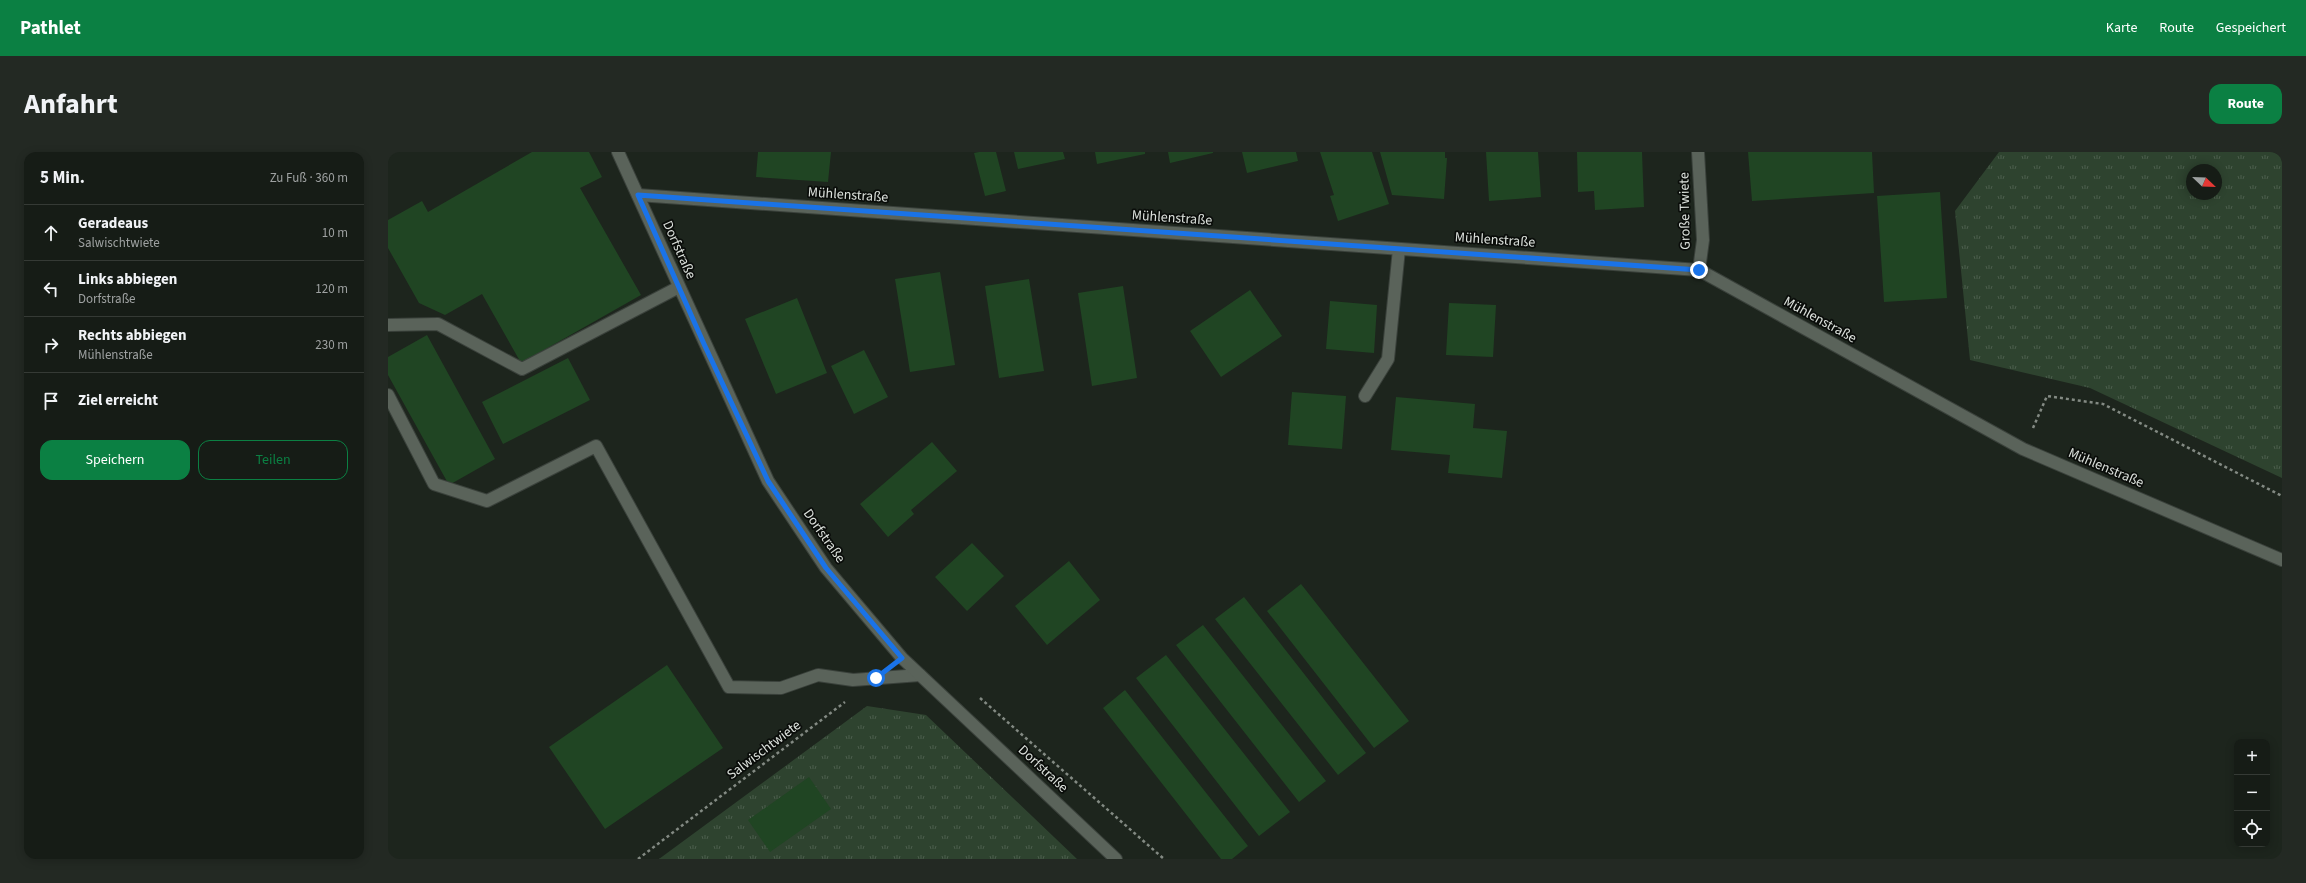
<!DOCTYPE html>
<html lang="de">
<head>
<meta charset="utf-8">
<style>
	:root { --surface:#161c16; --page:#232923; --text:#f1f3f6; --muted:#9ea1a1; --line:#353a35; --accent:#0b8043 }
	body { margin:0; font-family:"Source Sans 3",sans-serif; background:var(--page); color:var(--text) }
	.controls { position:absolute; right:12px; bottom:12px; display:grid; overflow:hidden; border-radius:8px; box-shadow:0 2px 10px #0003 }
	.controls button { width:36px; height:36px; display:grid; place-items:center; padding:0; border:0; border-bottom:1px solid var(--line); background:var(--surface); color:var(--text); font:20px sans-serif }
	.compass { position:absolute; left:1798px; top:12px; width:36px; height:36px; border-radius:50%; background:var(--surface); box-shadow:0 2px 10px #0003; rotate:113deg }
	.stop { position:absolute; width:12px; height:12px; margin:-9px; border:3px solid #1a73e8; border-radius:50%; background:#fff }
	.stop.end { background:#1a73e8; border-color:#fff; box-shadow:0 1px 4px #0008 }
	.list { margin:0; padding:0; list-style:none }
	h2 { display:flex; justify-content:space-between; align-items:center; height:52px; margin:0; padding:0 16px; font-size:17px }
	h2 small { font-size:13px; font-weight:400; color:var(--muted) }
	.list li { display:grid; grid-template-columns:26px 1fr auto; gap:12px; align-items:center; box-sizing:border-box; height:56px; padding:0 16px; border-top:1px solid var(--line) }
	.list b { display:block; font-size:15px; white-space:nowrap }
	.list p { margin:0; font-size:13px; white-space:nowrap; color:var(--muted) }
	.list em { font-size:13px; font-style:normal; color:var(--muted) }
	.actions { display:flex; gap:8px; padding:12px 16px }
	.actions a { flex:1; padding:9px 0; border:1px solid var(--accent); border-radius:12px; text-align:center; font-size:14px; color:var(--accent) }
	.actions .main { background:var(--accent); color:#fff }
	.icon { flex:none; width:22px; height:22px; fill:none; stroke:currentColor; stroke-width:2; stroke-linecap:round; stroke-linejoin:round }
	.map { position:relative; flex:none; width:1894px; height:707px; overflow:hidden; border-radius:12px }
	header { display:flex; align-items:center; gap:24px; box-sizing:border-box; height:56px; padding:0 20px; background:var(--accent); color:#fff }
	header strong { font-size:19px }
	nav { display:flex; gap:22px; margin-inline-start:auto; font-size:14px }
	.intro { display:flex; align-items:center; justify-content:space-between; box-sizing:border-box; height:96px; padding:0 24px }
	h1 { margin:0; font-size:28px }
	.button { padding:10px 18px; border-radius:12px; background:var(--accent); color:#fff; font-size:14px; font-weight:700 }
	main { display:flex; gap:24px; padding:0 24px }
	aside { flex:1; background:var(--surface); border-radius:12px; box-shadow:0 2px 10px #0003 }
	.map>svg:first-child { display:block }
	.grass { fill:url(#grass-tufts); fill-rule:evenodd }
	.building { fill:#204523 }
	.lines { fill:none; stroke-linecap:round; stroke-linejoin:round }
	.lane-casing { stroke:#3a413b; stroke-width:14 }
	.street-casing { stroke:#3a413b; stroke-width:14 }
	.secondary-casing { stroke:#3a413b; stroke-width:14 }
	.path { stroke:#838a83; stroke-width:2.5; stroke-dasharray:3 3; stroke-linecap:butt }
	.lane { stroke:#5a635a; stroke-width:12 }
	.street { stroke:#5a635a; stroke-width:12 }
	.secondary { stroke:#5a635a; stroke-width:12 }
	.route { stroke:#1a73e8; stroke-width:5 }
	.labels { text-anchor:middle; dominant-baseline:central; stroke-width:3.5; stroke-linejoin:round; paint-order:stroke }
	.street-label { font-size:14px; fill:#dce1dc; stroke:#0a0d0a }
</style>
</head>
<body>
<header>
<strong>Pathlet</strong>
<nav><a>Karte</a><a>Route</a><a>Gespeichert</a></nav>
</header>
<div class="intro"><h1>Anfahrt</h1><a class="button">Route</a></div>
<main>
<aside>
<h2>5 Min.<small>Zu Fuß · 360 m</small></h2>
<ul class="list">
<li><svg class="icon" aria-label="ahead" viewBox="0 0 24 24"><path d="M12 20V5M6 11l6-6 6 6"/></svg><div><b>Geradeaus</b><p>Salwischtwiete</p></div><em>10 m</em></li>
<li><svg class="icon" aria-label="left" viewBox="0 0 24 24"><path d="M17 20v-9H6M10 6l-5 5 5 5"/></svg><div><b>Links abbiegen</b><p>Dorfstraße</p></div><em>120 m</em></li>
<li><svg class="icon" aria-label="right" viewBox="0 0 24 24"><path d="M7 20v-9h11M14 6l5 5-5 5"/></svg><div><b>Rechts abbiegen</b><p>Mühlenstraße</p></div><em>230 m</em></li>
<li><svg class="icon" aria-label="arrive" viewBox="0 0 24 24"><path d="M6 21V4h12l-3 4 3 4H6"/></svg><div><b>Ziel erreicht</b></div></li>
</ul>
<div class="actions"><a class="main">Speichern</a><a>Teilen</a></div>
</aside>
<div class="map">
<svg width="1894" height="707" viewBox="0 0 1894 707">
	<defs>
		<pattern id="grass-tufts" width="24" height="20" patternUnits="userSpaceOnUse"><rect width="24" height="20" fill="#2e432f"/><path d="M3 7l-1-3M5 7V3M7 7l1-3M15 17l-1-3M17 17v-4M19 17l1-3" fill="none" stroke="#4c5e4d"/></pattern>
	</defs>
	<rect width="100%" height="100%" fill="#1d251d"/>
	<path class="grass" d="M1611 0H1894V326L1702 236 1582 208 1567 59ZM1804 18H1828V42H1804Z
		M479 554 538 563 689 707H271Z"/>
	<path class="building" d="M144 0H201L214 25 192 36 253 143 133 211 94 142 57 163 31 151 0 96V68L34 49 40 60Z
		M370 0H443L440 30 368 25Z
		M591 0H608L618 39 597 44 586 1Z
		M626 0H675L677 7 630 17Z
		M707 0H757V2L709 12Z
		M780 0H825V1L782 11Z
		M854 0H908L910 9 859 21Z
		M932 0H984L1001 52 950 69 942 44 946 43Z
		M992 0H1057V6H1059L1056 47 1004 43Z
		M1098 0H1150L1153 45 1101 49Z
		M1189 0H1254L1256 55 1207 58 1206 39 1190 40Z
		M1360 0H1484L1486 41 1364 49Z
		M1552 40 1559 146 1496 150 1489 44Z
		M552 120 567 213 522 220 507 127Z
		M641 127 656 219 611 226 597 134Z
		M735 134 749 226 704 234 690 141Z
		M862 138 894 184 833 225 802 179Z
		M409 146 439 221 388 242 357 167Z
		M942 149 989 153 986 201 938 197Z
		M1061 151 1108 153 1105 205 1058 203Z
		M39 183 107 307 61 333 0 223V205Z
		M476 198 500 245 466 262 443 214Z
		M180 206 202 248 115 292 94 250Z
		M904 240 958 244 954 297 900 293Z
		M1008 245 1087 252 1085 276 1119 279 1114 326 1060 321 1062 303 1003 298Z
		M544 290 569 319 523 358 526 362 500 385 472 352Z
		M584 391 616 424 579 459 547 425Z
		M681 409 712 448 659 493 627 454Z
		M913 432 1021 569 986 596 879 459Z
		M856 445 978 601 950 623 827 467Z
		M815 473 938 629 911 650 788 493Z
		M778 503 902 660 871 684 748 526Z
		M279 513 335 596 217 677 161 595Z
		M737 538 860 694 844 707H833L715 556Z
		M421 625 443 657 382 700 360 668Z"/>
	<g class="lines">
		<defs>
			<path id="lane" d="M0 173 50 172 134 217 291 135
				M0 243 46 332 99 349 208 294 341 535 393 536 430 523 465 528 532 523
				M977 244 1000 207 1011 97"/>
			<path id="street" d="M1310 0 1315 88 1311 118
				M250 43 1311 118 1635 297 1894 408"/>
			<path id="secondary" d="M230 0 380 329 438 416 514 506 728 707"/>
		</defs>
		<use href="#lane" class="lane-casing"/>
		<use href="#street" class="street-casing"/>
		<use href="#secondary" class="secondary-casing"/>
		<path class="path" d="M1645 276 1659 244 1715 252 1894 344
			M592 546 776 707
			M250 707 457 550"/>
		<use href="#lane" class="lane"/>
		<use href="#street" class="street"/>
		<use href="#secondary" class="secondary"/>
	</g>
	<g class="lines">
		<path class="route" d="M488 526 514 506 438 416 380 329 316 192 250 43 1311 118"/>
	</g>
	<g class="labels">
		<g class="street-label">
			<text transform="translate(460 43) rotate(4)">Mühlenstraße</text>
			<text transform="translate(1297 59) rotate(-91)">Große Twiete</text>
			<text transform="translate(784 66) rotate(4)">Mühlenstraße</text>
			<text transform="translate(1107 88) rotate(4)">Mühlenstraße</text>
			<text transform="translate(291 98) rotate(66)">Dorfstraße</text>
			<text transform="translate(1432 168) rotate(29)">Mühlenstraße</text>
			<text transform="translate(1718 316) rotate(23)">Mühlenstraße</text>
			<text transform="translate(436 384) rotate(55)">Dorfstraße</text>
			<text transform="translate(376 598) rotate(-37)">Salwischtwiete</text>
			<text transform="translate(655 617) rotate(43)">Dorfstraße</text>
		</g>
	</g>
</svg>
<div class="controls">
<button>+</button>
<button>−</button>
<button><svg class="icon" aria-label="locate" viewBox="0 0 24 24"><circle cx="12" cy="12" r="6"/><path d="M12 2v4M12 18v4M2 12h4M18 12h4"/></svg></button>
</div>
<svg class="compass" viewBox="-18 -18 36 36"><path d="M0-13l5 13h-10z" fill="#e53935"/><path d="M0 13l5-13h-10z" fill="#9ea1a1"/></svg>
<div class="stop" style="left:488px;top:526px"></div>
<div class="stop end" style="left:1311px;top:118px"></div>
</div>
</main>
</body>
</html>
